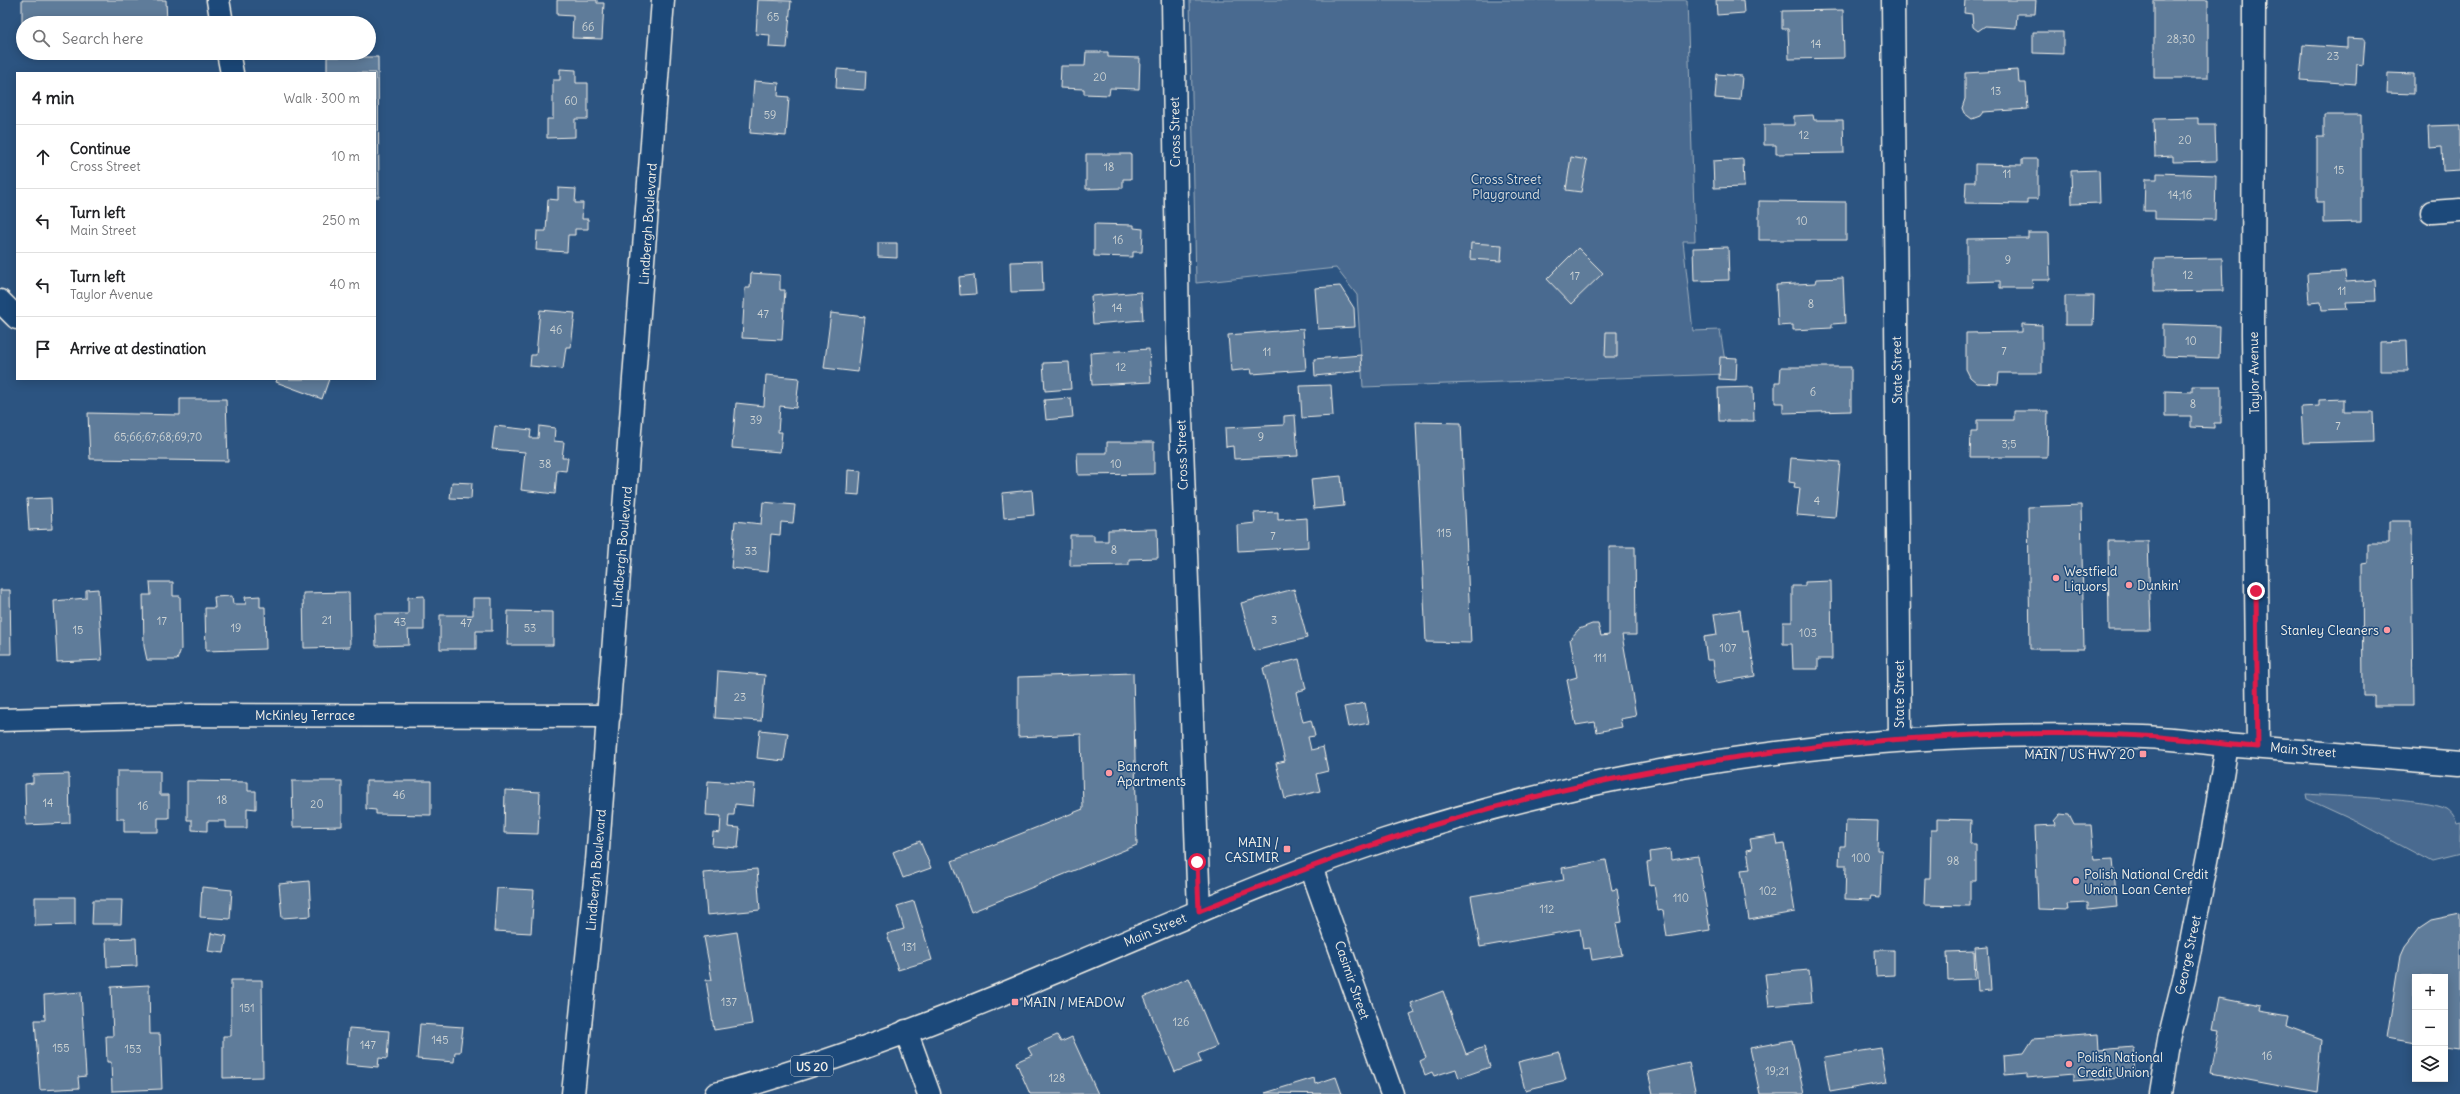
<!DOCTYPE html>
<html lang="en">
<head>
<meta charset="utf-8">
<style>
	:root { --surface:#fff; --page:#f6f6f6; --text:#202124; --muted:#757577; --line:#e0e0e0 }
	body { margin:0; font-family:Delius,sans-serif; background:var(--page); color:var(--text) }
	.controls { position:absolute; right:12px; bottom:12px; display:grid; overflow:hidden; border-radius:0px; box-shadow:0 2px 10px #0003 }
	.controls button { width:36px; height:36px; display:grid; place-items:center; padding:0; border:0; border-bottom:1px solid var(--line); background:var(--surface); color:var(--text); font:20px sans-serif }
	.stop { position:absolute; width:12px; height:12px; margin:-9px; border:3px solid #e11d48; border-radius:50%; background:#fff }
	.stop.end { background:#e11d48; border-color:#fff; box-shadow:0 1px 4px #0008 }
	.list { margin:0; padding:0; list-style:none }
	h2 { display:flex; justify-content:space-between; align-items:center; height:52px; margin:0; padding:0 16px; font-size:17px }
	h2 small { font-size:13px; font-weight:400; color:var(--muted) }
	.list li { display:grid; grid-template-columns:26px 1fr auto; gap:12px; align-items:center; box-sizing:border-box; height:64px; padding:0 16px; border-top:1px solid var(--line) }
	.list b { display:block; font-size:15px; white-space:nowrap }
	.list p { margin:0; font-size:13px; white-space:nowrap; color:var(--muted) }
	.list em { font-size:13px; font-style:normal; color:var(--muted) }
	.icon { flex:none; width:22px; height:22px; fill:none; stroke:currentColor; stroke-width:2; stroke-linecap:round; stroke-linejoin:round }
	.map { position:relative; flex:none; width:2460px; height:1094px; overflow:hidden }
	.search { position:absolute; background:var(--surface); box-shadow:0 2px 10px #0003; left:16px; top:16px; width:360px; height:44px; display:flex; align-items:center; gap:10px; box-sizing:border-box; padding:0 14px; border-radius:22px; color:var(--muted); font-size:15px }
	.panel { position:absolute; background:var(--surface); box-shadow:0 2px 10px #0003; left:16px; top:72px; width:360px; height:308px; border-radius:0px }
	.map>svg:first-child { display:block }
	.green { fill:#496b90; stroke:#9eaebc }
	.building { fill:#5e7b9a; stroke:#f4f1e8 }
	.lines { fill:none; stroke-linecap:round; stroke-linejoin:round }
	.minor-casing { stroke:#f4f1e8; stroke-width:25 }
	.major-casing { stroke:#f4f1e8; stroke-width:25 }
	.minor { stroke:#1f4a7a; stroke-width:22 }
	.major { stroke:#1f4a7a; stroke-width:22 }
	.route { stroke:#e11d48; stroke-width:5 }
	.poi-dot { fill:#ff9aa2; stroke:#1f4a7a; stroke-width:1.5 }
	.labels { text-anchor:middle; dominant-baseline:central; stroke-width:3; stroke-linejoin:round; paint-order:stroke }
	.number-label { font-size:11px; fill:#ced4d4 }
	.shield { fill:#1f4a7a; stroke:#b4bfc7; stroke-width:1 }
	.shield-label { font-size:12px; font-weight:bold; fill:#f4f1e8 }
	.street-label { font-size:13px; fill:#f4f1e8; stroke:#1f4a7a }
	.park-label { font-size:13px; fill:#dadddb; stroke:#1f4a7a }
	.poi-label { font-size:13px; fill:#f4f1e8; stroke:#1f4a7a; text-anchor:start }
</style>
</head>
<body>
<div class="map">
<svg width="2460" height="1094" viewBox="0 0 2460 1094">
	<rect width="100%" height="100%" fill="#2c5481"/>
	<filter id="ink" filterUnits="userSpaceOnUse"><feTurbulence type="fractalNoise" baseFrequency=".025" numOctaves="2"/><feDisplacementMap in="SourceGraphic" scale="8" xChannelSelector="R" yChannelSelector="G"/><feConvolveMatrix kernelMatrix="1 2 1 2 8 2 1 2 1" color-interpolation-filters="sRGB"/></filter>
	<g filter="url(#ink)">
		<path class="green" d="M1190 0H1687L1695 241H1683L1693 331 1720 330 1727 374 1363 387 1357 295 1336 268 1196 283Z
			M2306 794C2331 796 2430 799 2446 809 2452 813 2454 818 2456 824L2460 823V855L2432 862 2357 822 2307 799Z"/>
		<path class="building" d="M22 0H166L167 23H23L22 47Z
			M557 0H597V3H604L602 39 572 38 573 16 557 15Z
			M758 0 791 1 787 48 769 47 770 35 756 34Z
			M1716 0H1743L1744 13 1717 15Z
			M1965 0H2036L2035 14H2017L2016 28 1985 26 1978 31 1973 27 1972 14 1964 13Z
			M2154 0H2208V78H2154Z
			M1843 10 1844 58 1789 59 1788 29H1782V11Z
			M2033 32H2063V54L2033 53Z
			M2347 38 2365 39 2363 65 2357 64 2356 84 2300 80 2303 45 2347 48Z
			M1086 52H1108V57L1140 58 1139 89 1110 88 1109 95 1084 94V89L1060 88 1061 66H1085Z
			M327 57H378L379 197H375V73H327Z
			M560 69 576 70V83H588V119H575V137L547 138V119H553V80H560Z
			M837 69 866 71 865 90 836 88Z
			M2018 70 2019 83H2026L2028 109 1983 112 1980 116 1972 119 1964 113 1962 108 1965 99V73Z
			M2388 73 2414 74V94L2387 93Z
			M1717 74 1742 76 1740 100 1715 98Z
			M754 81 779 83 778 96 789 97 786 136 750 133Z
			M1813 115 1814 120H1843L1844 153 1776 154V145H1764V125H1794V116Z
			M2324 115H2361V222L2323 223V202H2317V137H2324Z
			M2198 118V124H2215L2216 161 2173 162V156L2155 157 2154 119Z
			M2460 125V170L2443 171 2442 147 2429 148 2428 126Z
			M1086 154H1131V179H1123V188L1086 189Z
			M1571 157 1587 160 1581 192 1566 190Z
			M1743 159 1744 187 1714 188 1713 161Z
			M2022 159H2038V199H2027V204L1965 203 1966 182H1975V164L2022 165Z
			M2099 170 2100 203 2072 204 2071 171Z
			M2157 173 2216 175 2215 220 2155 219V211H2144L2145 179H2157Z
			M558 188 576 189 575 203H583L582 219H588V229H575V235H568L567 252 536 250 537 231H546L548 199 558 200Z
			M1759 201 1846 202V240H1759Z
			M1094 224 1134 225V228L1143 229 1142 252H1133V257L1094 256Z
			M2028 233H2049L2050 280H2032L2033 288H2000V281L1967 282V239L2028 238Z
			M878 243H897V258L878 257Z
			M1471 243 1502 245 1501 261 1470 259Z
			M1728 247 1729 280 1694 281 1693 248Z
			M1578 248 1603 273 1571 304 1547 279Z
			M2222 258 2223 291 2154 292V259Z
			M1042 261 1043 291 1011 292 1010 262Z
			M2345 272 2346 282 2375 280 2376 301 2346 302 2347 309 2322 310 2321 302 2309 303 2307 274Z
			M751 273 780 275V290H785L782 340 742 338 745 288H750Z
			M974 275 976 294 960 295 959 277Z
			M1843 278 1845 323 1832 324V328L1793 330V325L1778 326 1776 285 1815 283 1816 279Z
			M1340 286 1354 308 1355 327 1318 329 1315 288Z
			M1141 292 1143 320 1093 324 1091 296Z
			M2065 296H2094L2093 325H2065Z
			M540 310 575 313 571 347H566L563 369 530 366 531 355H536Z
			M831 313 865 317 858 372 824 368Z
			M2022 324 2042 325V373H1999L1998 384 1977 383 1970 377 1966 369V333L2022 332Z
			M2163 324 2220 326 2219 358 2163 356Z
			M1303 329 1306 370 1252 374 1251 369 1231 371 1228 335Z
			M1606 332H1617V357H1605Z
			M2407 341 2408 371H2380V342Z
			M1149 349 1151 382 1092 385 1090 353Z
			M1361 355 1362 371 1315 376 1314 359Z
			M1720 357 1737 358 1736 380 1719 379Z
			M1069 362 1071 389 1045 391 1043 363Z
			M1781 367H1851V411L1783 413V403H1775V382H1780Z
			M766 375 799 378 796 408 780 406 778 432H782L780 452 732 448 736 403 764 406Z
			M277 379H329L322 399 276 382Z
			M1331 385 1333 416 1302 418 1300 386Z
			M2192 386H2221V423H2214V428L2191 427V416H2165V391L2192 392Z
			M1753 387 1754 421H1719L1718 388Z
			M1071 398 1073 417 1046 420 1044 400Z
			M180 399H226L228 461 90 459 88 413 180 415Z
			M2344 399V412H2373L2374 441 2303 443 2301 407 2319 406V400Z
			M2014 411H2048L2047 457H1970L1971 432H1977V420H2014Z
			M1295 415 1298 456 1234 459 1233 446 1226 447 1225 428 1284 425V416Z
			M1416 422 1461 423 1471 643 1426 642Z
			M495 426 531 430 530 438H538L539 426 555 428 554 441 564 442 562 458H568L566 471 557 470 555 494 521 490 525 452 492 449Z
			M1107 442H1154V474L1078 475 1077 453H1107Z
			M1791 458 1840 462 1835 518 1797 515 1800 488 1794 487 1795 483 1789 482Z
			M848 470 861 471 859 495 847 494Z
			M1341 476 1344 506 1314 509 1311 479Z
			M452 482 472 483 471 499 450 498Z
			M1032 490 1034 515 1004 518 1002 493Z
			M51 498 52 529 29 530 27 499Z
			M763 502 795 505 793 523 781 522 780 535 771 534 768 572 731 568 735 521 761 524Z
			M2081 505 2084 649H2030L2028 507Z
			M1278 512V520L1307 518 1308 547 1238 551 1237 525 1255 523 1254 513Z
			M2389 521H2411L2413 706H2374V696H2363L2362 564 2368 563V543H2389Z
			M1157 529 1158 558 1129 559V565L1070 566V535H1094V541H1108V530Z
			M2108 541H2148L2151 630H2109Z
			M1609 547H1635L1636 635H1622L1636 716 1620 719 1622 727 1597 732 1595 722 1576 725 1567 680 1577 677 1570 639 1579 629 1592 624H1598L1601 636 1609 635Z
			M1831 581 1832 659H1818V669H1793L1792 644H1783V622H1792V586H1805V582Z
			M150 582H173V596H180L181 649 177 660H147L144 646 143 595H151Z
			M98 589 102 660 57 662 54 601 86 598V590Z
			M1294 589 1307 638 1254 651 1241 603Z
			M0 590H10L11 654H0Z
			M349 592 350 647 304 648 303 593Z
			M232 596 233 604H246L245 597 260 596V607H265L266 649 206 651 205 608H215L214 597Z
			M424 596V630H408L409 645 376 646 375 614H408V597Z
			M473 598H492V631H476V649H440V615H473Z
			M1740 610 1743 631 1748 630 1755 676 1716 683 1713 660H1707L1704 637 1717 635 1714 614Z
			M508 611 553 612V645H507Z
			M1299 659 1306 689 1296 692 1303 722 1311 720 1315 736 1308 737 1311 750 1323 747 1328 771 1316 774 1320 791 1285 799 1276 763 1285 761 1263 668Z
			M718 671 765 675 761 721 715 718Z
			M1133 673 1137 845 971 912 952 861 1083 809 1081 734 1018 737V677Z
			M1365 703 1369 723 1348 727 1344 707Z
			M760 730 788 733 784 761 757 758Z
			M117 771H160V795H169V818H158V832H124V819H117Z
			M69 774 70 823 26 825 25 784 33 783V775Z
			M187 781 248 782V791H256V809L247 808V828H226V821H207V831L192 830V820H187Z
			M292 781H342V826L293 827Z
			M366 781H431V815L376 814V810L366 809Z
			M708 781 755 784 753 806 735 804 734 815H729L728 827 740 828 738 848 712 846 713 832 720 833 721 816 706 815Z
			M505 790 540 792 538 834 504 833Z
			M2060 814 2069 815 2074 825H2091L2094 860 2113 859 2117 907 2088 910V903L2067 904 2068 910 2038 909 2035 826 2055 825 2054 821Z
			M1937 819 1971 820 1970 844H1976V881H1970V906L1924 905 1925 878H1930L1931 830H1937Z
			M1846 820 1878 821 1877 850H1882L1880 897 1871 896 1870 900 1845 899 1846 865H1839L1840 846H1845Z
			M1776 835 1778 845 1784 844 1795 912 1749 920 1741 870 1750 869 1747 850 1752 849 1750 839Z
			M920 841 931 868 903 878 893 852Z
			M1670 849 1671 860 1698 856 1710 930 1667 937 1663 910 1658 911 1654 885 1650 886 1647 863 1651 862 1650 852Z
			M1606 860 1612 890 1617 889 1622 922 1616 923 1622 955 1592 960 1590 948 1583 949 1580 929 1480 947 1471 896 1564 880 1562 868Z
			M757 869 760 910 707 915 703 873Z
			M309 881 311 916 282 918 279 884Z
			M202 887 232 890 230 919 200 917Z
			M497 888 534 890 531 933 494 931Z
			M35 897H75V925L35 926Z
			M93 900H122L121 924H92Z
			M914 901 932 960 898 970 887 934 904 929 897 906Z
			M2460 914V1049L2445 1047V977H2415V1043L2387 1038 2400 956 2404 947 2419 928 2431 920Z
			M737 932 752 1024 714 1030 706 980H712L704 937Z
			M211 933 227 936 224 953 208 951Z
			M136 938 137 966 107 967 106 939Z
			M1988 946 1991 990 1978 991 1975 947Z
			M1875 950H1894V975L1876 976Z
			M1974 951 1975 979 1948 980 1947 952Z
			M1809 970 1812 1002 1769 1006 1765 974Z
			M1189 978 1217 1046 1198 1054 1201 1062 1175 1072 1144 997Z
			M231 980H262L263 1077 223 1078V1036H231Z
			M149 985 150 1034H160L162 1089 112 1091 111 1062H107L106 1036H113L111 987Z
			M1443 991 1466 1054 1484 1047 1490 1067 1459 1078 1456 1069 1434 1076 1432 1072 1425 1075 1420 1061 1426 1058 1410 1015 1415 1013 1411 1003Z
			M81 992 86 1076 78 1077 79 1088 40 1090 35 1020H45L44 995Z
			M2219 998 2261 1006 2260 1011 2289 1016 2287 1027 2322 1040 2317 1093 2211 1073 2219 1031 2213 1030Z
			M420 1024 463 1027 460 1052H455L454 1062 417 1059Z
			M349 1028 389 1031 387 1059 379 1058 378 1067 346 1064Z
			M2098 1034 2099 1050 2133 1047 2135 1076 2073 1081V1074L2027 1078V1073L2004 1075 2003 1055 2024 1053 2033 1039Z
			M1057 1035 1061 1042 1072 1037 1098 1094H1030L1016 1062 1032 1055 1028 1048Z
			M1792 1040 1804 1094H1760L1750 1048Z
			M1881 1048 1887 1082 1830 1092 1824 1057Z
			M1559 1052 1566 1080 1525 1090 1518 1062Z
			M1689 1063 1696 1094H1653L1648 1072Z
			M1336 1077 1342 1094 1265 1093 1314 1078 1315 1084Z"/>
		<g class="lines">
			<defs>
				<path id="minor" d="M218 0 222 23
					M1173 0 1178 335 1199 911
					M1893 0 1900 739
					M2254 0 2253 334 2258 747
					M228 53 232 73
					M2432 212 2460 210
					M0 301 17 318
					M0 720 192 715 609 716
					M1311 867 1392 1094
					M906 1031 929 1094
					M573 1094 597 861 663 0
					M2160 1094 2169 1039 2184 979 2213 829 2227 745"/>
				<path id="major" d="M716 1094C829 1064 940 1021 1048 975 1160 929 1270 878 1385 840 1629 761 1888 727 2144 737 2171 738 2198 742 2225 745 2303 752 2382 757 2460 764"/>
			</defs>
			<use href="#minor" class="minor-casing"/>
			<use href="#major" class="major-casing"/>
			<use href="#minor" class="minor"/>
			<use href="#major" class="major"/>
		</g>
	</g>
	<g class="lines" filter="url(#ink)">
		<path class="route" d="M1197 862 1199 911C1282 877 1365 845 1450 820 1604 774 1777 745 1937 737 2008 733 2090 732 2160 737 2193 740 2225 745 2258 747L2256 591"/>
	</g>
	<g class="poi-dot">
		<circle cx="2056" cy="578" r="4"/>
		<circle cx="2129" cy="585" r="4"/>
		<circle cx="2387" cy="630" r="4"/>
		<rect x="2139" y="750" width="8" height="8" rx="2"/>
		<circle cx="1109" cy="773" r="4"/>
		<rect x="1283" y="845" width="8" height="8" rx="2"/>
		<circle cx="2076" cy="881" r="4"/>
		<rect x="1011" y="998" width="8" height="8" rx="2"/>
		<circle cx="2069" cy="1064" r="4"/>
	</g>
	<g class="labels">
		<g class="number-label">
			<text x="773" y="17">65</text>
			<text x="588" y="27">66</text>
			<text x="2181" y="39">28;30</text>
			<text x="1816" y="44">14</text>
			<text x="2333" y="56">23</text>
			<text x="1100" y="77">20</text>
			<text x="1996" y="91">13</text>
			<text x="571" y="101">60</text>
			<text x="770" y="115">59</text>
			<text x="1804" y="135">12</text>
			<text x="2185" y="140">20</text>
			<text x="1109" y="167">18</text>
			<text x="2339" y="170">15</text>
			<text x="2007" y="174">11</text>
			<text x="2180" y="195">14;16</text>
			<text x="1802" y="221">10</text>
			<text x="1118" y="240">16</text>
			<text x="2008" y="260">9</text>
			<text x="2188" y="275">12</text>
			<text x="1575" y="276">17</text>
			<text x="2342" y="291">11</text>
			<text x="1811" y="304">8</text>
			<text x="1117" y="308">14</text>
			<text x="763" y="314">47</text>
			<text x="556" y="330">46</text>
			<text x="2191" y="341">10</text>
			<text x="2004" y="351">7</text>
			<text x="1267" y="352">11</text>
			<text x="1121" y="367">12</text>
			<text x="1813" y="392">6</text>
			<text x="2193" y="404">8</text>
			<text x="756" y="420">39</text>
			<text x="2338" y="426">7</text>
			<text x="158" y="437">65;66;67;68;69;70</text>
			<text x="1261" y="437">9</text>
			<text x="2009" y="444">3;5</text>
			<text x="545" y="464">38</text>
			<text x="1116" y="464">10</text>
			<text x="1817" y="501">4</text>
			<text x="1444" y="533">115</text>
			<text x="1273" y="536">7</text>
			<text x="1114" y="550">8</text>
			<text x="751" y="551">33</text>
			<text x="327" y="620">21</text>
			<text x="1274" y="620">3</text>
			<text x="162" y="621">17</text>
			<text x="400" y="622">43</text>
			<text x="466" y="623">47</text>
			<text x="236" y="628">19</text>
			<text x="530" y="628">53</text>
			<text x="78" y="630">15</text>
			<text x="1808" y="633">103</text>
			<text x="1728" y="648">107</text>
			<text x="1600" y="658">111</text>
			<text x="740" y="697">23</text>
			<text x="399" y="795">46</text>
			<text x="222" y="800">18</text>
			<text x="48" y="803">14</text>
			<text x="317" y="804">20</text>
			<text x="143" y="806">16</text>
			<text x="1861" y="858">100</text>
			<text x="1953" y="861">98</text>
			<text x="1768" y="891">102</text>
			<text x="1681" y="898">110</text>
			<text x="1547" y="909">112</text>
			<text x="909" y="947">131</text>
			<text x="729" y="1002">137</text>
			<text x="247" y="1008">151</text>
			<text x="1181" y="1022">126</text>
			<text x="440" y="1040">145</text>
			<text x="368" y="1045">147</text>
			<text x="61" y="1048">155</text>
			<text x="133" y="1049">153</text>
			<text x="2267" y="1056">16</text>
			<text x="1777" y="1071">19;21</text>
			<text x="1057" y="1078">128</text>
		</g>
		<rect class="shield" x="791" y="1056" width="42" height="20" rx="3"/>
		<g class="shield-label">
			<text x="812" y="1066">US 20</text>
		</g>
		<g class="street-label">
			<text transform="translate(1175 132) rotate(-91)">Cross Street</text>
			<text transform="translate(648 224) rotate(-86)">Lindbergh Boulevard</text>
			<text transform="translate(1897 370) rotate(-91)">State Street</text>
			<text transform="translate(2254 373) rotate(-91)">Taylor Avenue</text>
			<text transform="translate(1182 455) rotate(-92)">Cross Street</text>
			<text transform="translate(622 547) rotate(-85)">Lindbergh Boulevard</text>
			<text transform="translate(1899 694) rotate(-90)">State Street</text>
			<text x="305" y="715">McKinley Terrace</text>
			<text transform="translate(2303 750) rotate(5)">Main Street</text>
			<text transform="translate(596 870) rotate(-85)">Lindbergh Boulevard</text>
			<text transform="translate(1155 930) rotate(-23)">Main Street</text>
			<text transform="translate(2188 955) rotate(-78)">George Street</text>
			<text transform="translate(1352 980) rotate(71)">Casimir Street</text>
		</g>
		<g class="park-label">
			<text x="1506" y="179">Cross Street<tspan x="1506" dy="15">Playground</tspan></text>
		</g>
		<g class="poi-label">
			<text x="2064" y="571">Westfield<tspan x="2064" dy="15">Liquors</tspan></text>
			<text x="2137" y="585">Dunkin'</text>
			<text x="2379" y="630" text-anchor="end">Stanley Cleaners</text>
			<text x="2135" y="754" text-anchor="end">MAIN / US HWY 20</text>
			<text x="1117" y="766">Bancroft<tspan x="1117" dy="15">Apartments</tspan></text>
			<text x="1279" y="842" text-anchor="end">MAIN /<tspan x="1279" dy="15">CASIMIR</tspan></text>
			<text x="2084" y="874">Polish National Credit<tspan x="2084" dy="15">Union Loan Center</tspan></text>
			<text x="1023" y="1002">MAIN / MEADOW</text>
			<text x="2077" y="1057">Polish National<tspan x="2077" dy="15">Credit Union</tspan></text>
		</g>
	</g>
</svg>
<div class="controls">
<button>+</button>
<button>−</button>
<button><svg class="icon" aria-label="layers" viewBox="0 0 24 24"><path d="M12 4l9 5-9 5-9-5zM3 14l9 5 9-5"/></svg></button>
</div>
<div class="stop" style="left:1197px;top:862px"></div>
<div class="stop end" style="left:2256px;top:591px"></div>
<div class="search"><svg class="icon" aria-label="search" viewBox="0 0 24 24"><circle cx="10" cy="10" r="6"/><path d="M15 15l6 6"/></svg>Search here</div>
<section class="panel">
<h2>4 min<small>Walk · 300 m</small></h2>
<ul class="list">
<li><svg class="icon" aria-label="ahead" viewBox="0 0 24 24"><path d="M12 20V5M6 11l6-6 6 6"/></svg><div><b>Continue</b><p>Cross Street</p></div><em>10 m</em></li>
<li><svg class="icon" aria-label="left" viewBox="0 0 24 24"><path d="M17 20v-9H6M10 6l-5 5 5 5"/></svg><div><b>Turn left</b><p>Main Street</p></div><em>250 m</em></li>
<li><svg class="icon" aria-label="left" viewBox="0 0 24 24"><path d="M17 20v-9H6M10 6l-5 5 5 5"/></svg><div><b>Turn left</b><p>Taylor Avenue</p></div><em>40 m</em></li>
<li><svg class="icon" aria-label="arrive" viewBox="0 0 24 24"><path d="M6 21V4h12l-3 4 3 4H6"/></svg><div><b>Arrive at destination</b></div></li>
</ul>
</section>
</div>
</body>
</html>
